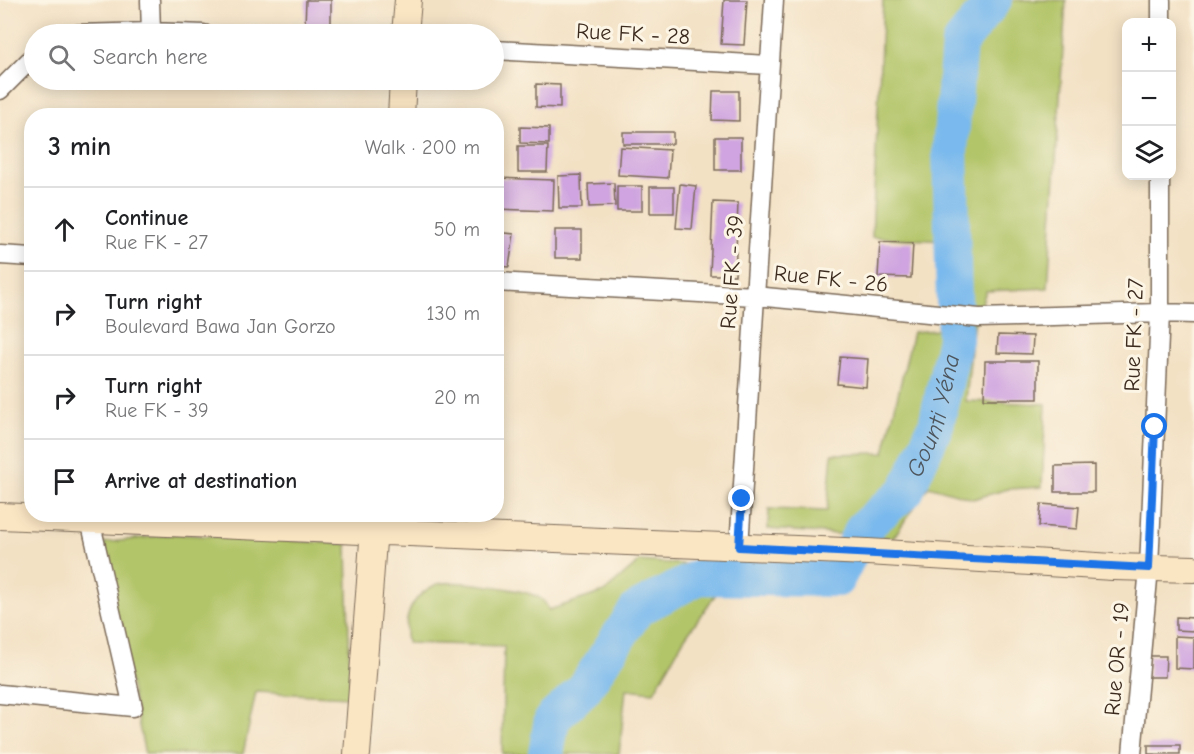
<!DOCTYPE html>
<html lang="en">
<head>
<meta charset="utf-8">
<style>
	:root { --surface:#fff; --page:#f6f6f6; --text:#202124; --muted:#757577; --line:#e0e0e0 }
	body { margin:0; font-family:"Comic Neue",sans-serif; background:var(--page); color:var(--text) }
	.controls { position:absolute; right:18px; top:18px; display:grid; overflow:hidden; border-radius:12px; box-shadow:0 3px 15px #0003 }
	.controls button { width:54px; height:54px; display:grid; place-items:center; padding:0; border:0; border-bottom:2px solid var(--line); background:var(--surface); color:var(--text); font:30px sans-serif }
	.stop { position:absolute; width:18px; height:18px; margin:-14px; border:4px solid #1a73e8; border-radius:50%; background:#fff }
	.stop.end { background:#1a73e8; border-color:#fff; box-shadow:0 2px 6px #0008 }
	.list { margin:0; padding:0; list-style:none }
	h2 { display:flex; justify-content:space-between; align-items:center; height:78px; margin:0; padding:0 24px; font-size:26px }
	h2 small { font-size:20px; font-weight:400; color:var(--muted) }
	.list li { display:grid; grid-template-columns:39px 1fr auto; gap:18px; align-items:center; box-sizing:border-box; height:84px; padding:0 24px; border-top:2px solid var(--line) }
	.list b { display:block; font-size:22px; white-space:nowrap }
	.list p { margin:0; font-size:20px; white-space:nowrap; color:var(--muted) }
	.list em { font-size:20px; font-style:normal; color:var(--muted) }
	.icon { flex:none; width:33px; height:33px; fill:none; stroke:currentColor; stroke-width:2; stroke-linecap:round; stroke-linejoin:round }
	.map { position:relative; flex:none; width:1194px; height:754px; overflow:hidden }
	.search { position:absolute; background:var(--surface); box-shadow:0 3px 15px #0003; left:24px; top:24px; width:480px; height:66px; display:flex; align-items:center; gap:15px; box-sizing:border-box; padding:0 21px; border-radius:33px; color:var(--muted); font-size:22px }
	.panel { position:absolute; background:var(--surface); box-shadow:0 3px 15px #0003; left:24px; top:108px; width:480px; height:414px; border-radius:24px }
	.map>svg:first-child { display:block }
	.green { fill:#b2c569; stroke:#767844; stroke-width:1.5 }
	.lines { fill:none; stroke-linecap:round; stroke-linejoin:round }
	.river { stroke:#79b9ed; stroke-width:36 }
	.building { fill:#cfa4e0 }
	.street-casing { stroke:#7b6a58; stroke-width:21 }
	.secondary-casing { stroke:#7b6a58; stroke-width:28 }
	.street { stroke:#fff; stroke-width:18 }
	.secondary { stroke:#fbe6c4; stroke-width:26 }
	.route { stroke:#1a73e8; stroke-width:8 }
	.labels { text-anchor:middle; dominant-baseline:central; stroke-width:6; stroke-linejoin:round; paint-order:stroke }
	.street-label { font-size:22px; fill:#3b2a1e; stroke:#fcf5e5 }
	.water-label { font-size:24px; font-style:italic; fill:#4e555c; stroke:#fcf5e5 }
</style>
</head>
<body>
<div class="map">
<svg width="1194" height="754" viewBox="0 0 1194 754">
	<rect width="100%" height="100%" fill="#fcf5e5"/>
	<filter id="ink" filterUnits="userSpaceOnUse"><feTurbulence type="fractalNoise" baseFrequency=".0167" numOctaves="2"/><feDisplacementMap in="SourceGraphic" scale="12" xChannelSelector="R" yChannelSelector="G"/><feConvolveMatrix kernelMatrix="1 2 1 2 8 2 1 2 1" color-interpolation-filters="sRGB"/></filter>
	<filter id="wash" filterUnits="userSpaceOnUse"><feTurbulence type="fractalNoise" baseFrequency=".008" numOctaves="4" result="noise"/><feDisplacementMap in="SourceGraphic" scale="24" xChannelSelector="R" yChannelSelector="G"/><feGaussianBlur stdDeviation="1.35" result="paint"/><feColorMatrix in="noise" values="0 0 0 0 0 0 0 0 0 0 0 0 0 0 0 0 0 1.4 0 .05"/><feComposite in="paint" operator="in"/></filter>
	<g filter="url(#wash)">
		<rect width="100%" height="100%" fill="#f3e1c4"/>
		<path class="green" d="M883 0H1066L1048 288 986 291 973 328 966 401 1046 404 1042 487 1008 489 973 499 929 486 893 538 768 529 769 509 827 511 832 454 884 453 913 332 937 330 946 241 872 237Z
			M173 534 347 544 350 697 256 692 243 754H145L112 598 104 543Z
			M640 561 758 570 853 572 849 585 718 591 684 639 654 692 626 689 619 754H502L504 646 407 643C403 618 411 597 435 585 448 578 528 589 541 599 544 601 547 606 549 610L604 592Z"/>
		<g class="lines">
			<path class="river" id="s1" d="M546 754 552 719 584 689 637 609 699 577 837 579 863 528 906 491 936 425 955 339 950 150 959 44 994 0"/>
		</g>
		<g id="blocks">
			<path class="building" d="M306 0H331V26L305 25Z
				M724 0H747L744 45 721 44Z
				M536 84 560 85V108L536 107Z
				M713 91H739V121L712 120Z
				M520 127 549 128V144L520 143Z
				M623 132H673V144H623Z
				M715 137H741V170H715Z
				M518 146H548L547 172H518Z
				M620 147 670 150 668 178 618 175Z
				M581 175 582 208H559L558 176Z
				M497 178 554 180 553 211 496 209Z
				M614 183 615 206 589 207 588 184Z
				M680 184 696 186 692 229 676 228Z
				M617 186H642V211H617Z
				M650 187H674V213H650Z
				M713 202 738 203 735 275H710Z
				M555 230H582V258H555Z
				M496 232 514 234 509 267 496 266Z
				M880 242 913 243 911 278 878 277Z
				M998 335 1033 336 1032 354 997 353Z
				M840 357 868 359 866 387 837 384Z
				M985 361H1038V399H984Z
				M1094 465V492H1055V466Z
				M1041 504 1079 507 1077 529 1039 526Z
				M1176 617 1194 618V631L1176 630Z
				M1175 636 1194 637V669L1175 668Z
				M1149 656H1166L1165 677H1148Z
				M1148 745H1180V754H1148Z"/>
		</g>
	</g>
	<g filter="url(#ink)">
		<use href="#blocks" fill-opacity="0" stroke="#7b6a58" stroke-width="1.5"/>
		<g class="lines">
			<defs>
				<path id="street" d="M150 0 151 32
					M1161 22V0
					M77 34 151 32 204 34
					M494 50 769 65
					M0 90 34 56
					M0 255 32 257
					M496 282 755 296 979 318 1160 313 1194 314
					M739 547 774 0
					M0 694 133 707 90 520
					M1132 754 1149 568 1160 313V176"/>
				<path id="secondary" d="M405 34 408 0
					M401 116 403 80
					M0 516 868 552 1113 567 1194 569
					M357 754 375 515"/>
			</defs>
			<use href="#street" class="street-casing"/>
			<use href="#secondary" class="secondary-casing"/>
			<use href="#street" class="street"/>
			<use href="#secondary" class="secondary"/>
		</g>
	</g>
	<g class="lines" filter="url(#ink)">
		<path class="route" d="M742 499 739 547 1149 568 1155 427"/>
	</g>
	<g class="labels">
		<g class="street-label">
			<text transform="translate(633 34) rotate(3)">Rue FK - 28</text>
			<text transform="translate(732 272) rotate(-86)">Rue FK - 39</text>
			<text transform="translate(831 279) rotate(6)">Rue FK - 26</text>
			<text transform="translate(1134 335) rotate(-88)">Rue FK - 27</text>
			<text transform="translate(1117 659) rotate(-85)">Rue OR - 19</text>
		</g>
		<g class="water-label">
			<text stroke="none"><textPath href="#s1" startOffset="578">Gounti Yéna</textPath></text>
		</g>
	</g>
</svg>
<div class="controls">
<button>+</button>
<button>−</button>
<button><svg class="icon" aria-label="layers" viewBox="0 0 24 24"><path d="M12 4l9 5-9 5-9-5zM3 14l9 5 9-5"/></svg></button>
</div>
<div class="stop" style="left:1155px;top:427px"></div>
<div class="stop end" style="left:742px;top:499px"></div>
<div class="search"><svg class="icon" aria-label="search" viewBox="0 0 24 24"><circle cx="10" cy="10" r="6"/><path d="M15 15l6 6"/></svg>Search here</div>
<section class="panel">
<h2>3 min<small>Walk · 200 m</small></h2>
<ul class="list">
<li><svg class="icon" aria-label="ahead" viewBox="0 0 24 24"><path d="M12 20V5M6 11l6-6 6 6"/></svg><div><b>Continue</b><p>Rue FK - 27</p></div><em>50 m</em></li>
<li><svg class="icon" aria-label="right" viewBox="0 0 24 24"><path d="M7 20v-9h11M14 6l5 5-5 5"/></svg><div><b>Turn right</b><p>Boulevard Bawa Jan Gorzo</p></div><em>130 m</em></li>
<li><svg class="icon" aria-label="right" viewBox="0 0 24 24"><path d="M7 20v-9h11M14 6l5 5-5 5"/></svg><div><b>Turn right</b><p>Rue FK - 39</p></div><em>20 m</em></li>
<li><svg class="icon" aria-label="arrive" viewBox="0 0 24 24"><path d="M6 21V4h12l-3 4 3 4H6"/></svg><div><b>Arrive at destination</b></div></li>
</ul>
</section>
</div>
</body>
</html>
